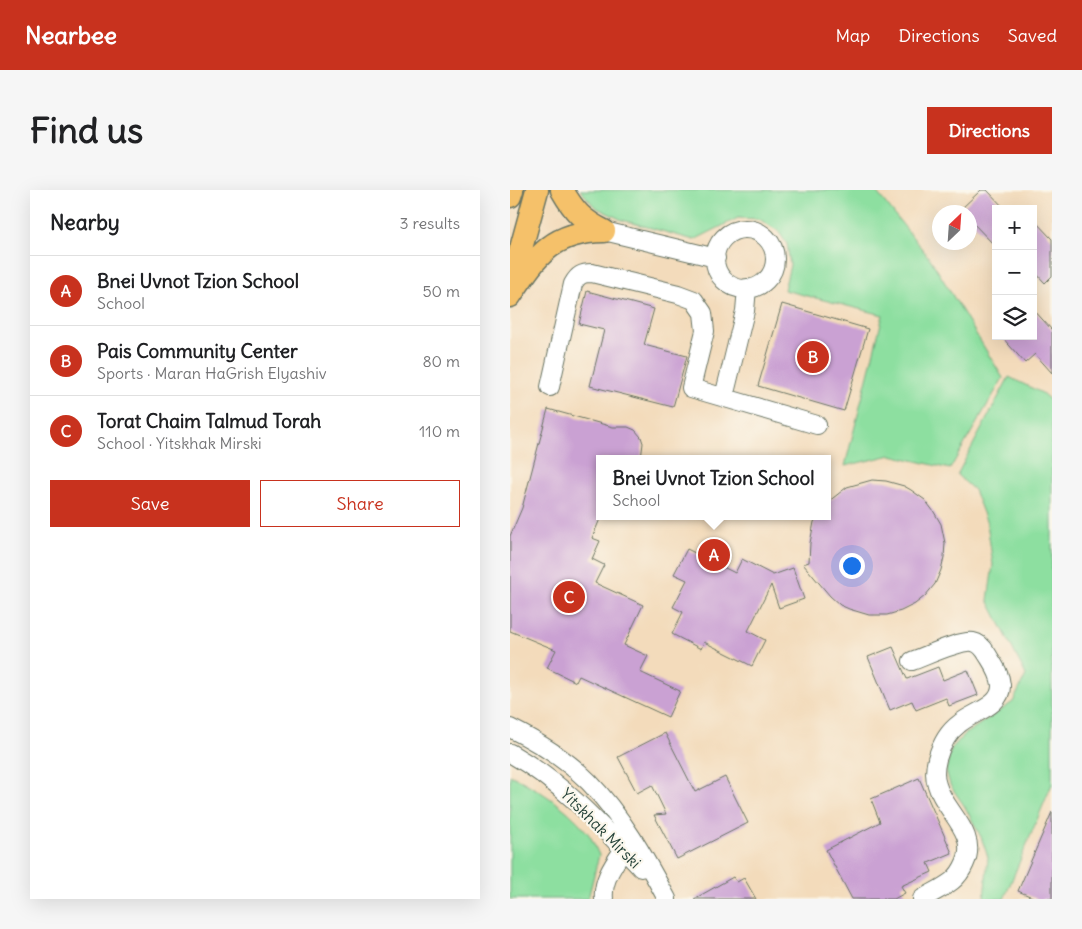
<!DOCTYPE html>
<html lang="en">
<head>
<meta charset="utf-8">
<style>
	:root { --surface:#fff; --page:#f6f6f6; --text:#202124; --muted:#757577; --line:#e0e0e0; --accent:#c8321e }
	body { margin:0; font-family:Delius,sans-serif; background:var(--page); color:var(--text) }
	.controls { position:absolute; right:15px; top:15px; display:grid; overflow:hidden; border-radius:0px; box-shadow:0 5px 20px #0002 }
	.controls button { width:45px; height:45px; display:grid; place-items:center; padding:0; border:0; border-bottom:1px solid var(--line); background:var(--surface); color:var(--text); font:25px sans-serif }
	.compass { position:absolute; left:422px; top:15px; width:45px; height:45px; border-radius:50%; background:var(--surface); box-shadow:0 5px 20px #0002; rotate:25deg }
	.you { position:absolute; left:341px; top:375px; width:18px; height:18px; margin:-12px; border:4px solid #fff; border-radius:50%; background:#1a73e8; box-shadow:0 0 0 8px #1a73e833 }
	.badge { display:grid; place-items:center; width:32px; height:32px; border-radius:50%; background:var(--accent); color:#fff; font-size:16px; font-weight:700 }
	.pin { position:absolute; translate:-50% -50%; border:2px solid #fff; box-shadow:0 1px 5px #0006 }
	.popup { position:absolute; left:86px; top:265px; width:235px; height:65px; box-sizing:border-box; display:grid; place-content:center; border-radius:0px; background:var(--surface); filter:drop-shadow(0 1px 4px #0005); font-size:16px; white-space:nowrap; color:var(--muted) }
	.popup b { font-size:19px; color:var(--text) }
	.popup::after { content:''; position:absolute; left:50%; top:100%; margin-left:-10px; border:10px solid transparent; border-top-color:var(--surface) }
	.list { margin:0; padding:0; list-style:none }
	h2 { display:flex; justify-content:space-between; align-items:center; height:65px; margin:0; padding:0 20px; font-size:21px }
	h2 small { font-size:16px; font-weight:400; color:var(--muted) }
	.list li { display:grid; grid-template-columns:32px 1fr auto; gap:15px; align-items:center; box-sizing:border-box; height:70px; padding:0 20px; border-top:1px solid var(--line) }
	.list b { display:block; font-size:19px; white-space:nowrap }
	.list p { margin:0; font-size:16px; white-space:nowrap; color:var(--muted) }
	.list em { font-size:16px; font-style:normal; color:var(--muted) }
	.actions { display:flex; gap:10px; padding:15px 20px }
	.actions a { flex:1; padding:11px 0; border:1px solid var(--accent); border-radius:0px; text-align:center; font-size:18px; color:var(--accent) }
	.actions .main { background:var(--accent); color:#fff }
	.icon { flex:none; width:28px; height:28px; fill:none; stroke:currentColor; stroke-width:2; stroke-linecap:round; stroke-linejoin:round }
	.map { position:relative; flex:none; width:542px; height:709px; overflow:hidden; border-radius:0px }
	header { display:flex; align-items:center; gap:30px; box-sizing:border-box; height:70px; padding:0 25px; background:var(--accent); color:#fff }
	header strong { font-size:24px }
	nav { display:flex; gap:28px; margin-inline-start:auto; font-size:18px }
	.intro { display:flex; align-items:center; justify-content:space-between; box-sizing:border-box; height:120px; padding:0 30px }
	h1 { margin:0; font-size:35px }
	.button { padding:12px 22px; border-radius:0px; background:var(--accent); color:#fff; font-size:18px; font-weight:700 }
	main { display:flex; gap:30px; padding:0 30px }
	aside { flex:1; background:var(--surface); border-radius:0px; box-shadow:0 5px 20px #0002 }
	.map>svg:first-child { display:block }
	.green { fill:#8ddfa0; stroke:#568e6a }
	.building { fill:#caa1d3 }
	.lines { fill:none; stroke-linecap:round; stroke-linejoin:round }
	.minor-casing { stroke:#697463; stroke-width:20 }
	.major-casing { stroke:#697463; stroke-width:25 }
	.minor { stroke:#fff; stroke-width:18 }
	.major { stroke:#f5c16b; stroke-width:22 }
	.labels { text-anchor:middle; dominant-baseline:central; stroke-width:4.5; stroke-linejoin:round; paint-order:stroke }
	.street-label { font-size:16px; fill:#1f3d34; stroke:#fbf7ec }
</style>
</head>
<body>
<header>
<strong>Nearbee</strong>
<nav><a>Map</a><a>Directions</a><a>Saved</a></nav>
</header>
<div class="intro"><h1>Find us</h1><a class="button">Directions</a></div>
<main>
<aside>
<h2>Nearby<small>3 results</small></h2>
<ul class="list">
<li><span class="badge">A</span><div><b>Bnei Uvnot Tzion School</b><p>School</p></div><em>50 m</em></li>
<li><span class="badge">B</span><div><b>Pais Community Center</b><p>Sports · Maran HaGrish Elyashiv</p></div><em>80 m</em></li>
<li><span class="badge">C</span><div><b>Torat Chaim Talmud Torah</b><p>School · Yitskhak Mirski</p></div><em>110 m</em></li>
</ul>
<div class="actions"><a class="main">Save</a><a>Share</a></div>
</aside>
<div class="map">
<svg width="542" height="709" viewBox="0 0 542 709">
	<rect width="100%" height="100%" fill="#fbf7ec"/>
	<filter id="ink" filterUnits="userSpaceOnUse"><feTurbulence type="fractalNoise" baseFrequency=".02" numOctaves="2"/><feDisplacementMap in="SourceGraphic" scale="10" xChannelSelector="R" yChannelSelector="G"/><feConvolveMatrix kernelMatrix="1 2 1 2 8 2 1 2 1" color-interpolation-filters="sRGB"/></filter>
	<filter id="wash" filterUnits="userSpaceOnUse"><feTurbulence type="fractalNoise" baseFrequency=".0096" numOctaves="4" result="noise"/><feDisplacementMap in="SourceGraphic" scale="20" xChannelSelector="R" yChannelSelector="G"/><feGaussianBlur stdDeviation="1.12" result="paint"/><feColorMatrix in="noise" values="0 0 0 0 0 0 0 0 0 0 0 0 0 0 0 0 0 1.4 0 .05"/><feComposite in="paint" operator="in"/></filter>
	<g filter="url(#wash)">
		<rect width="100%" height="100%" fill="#f3dbbb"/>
		<path class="green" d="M70 0H365L421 70 493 188 440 279 381 265 335 276 373 125 274 100 280 75 277 54 268 41 249 29 228 28 184 50 112 30 85 17Z
			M499 187 532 203 542 212V594L494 709H474L478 667 471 647 455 617 440 595 436 580 441 559 455 544 503 512 516 485 478 410 483 375 477 333 464 300 447 285Z
			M0 585C28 599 56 616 76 641 82 647 85 657 89 665L78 709H0Z"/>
		<g id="blocks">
			<path class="building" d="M471 0H477L495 19H486V57L460 30V22H452L450 20Z
				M523 29 542 49V86L535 93 523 80Z
				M77 101 144 119 134 155 177 166 163 217 80 196 94 140 69 134Z
				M272 114 358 139 334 221 248 196Z
				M523 119 542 140V183L525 164 515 173 491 146H523Z
				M38 219 103 237H118L125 240 131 247 133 253 131 269H90V329L82 348 90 351 82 369 94 375 85 393 133 415 114 455 138 466 130 482 170 501 158 527 69 486 66 492 37 478 46 460 0 441V346L12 318Z
				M362 290 376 291 394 296 401 300 415 310 424 322 431 334 435 353 434 367 431 380 425 394 415 406 405 414 391 421 377 425H359L339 419 330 415 320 406 293 374 299 372 300 353 304 332 308 326H318V312L337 297Z
				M177 359 225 383 232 369 263 385 283 378 294 409 269 418 261 395 238 441 255 450 242 476 194 452 191 459 162 444 173 422 163 417 177 390 164 384Z
				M383 457 397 489 428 477 433 490 458 480 468 505 439 516 436 508 406 520 402 511 380 520 358 467Z
				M155 543 185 602 215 587 238 633 167 669 144 625 156 624 142 595 127 603 108 567Z
				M409 588 442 663 418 673 422 682 391 696 395 703 384 709H342L316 660 370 632 361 609Z
				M542 622V709H527L508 701Z
				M223 687 227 692 234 688 246 709H184Z"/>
		</g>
	</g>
	<g filter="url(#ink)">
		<use href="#blocks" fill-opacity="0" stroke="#697463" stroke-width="1"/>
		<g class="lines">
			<defs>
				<path id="minor" d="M205 69a30 30 0 1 1 60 0a30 30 0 1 1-60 0Z
					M94 41 206 68
					M40 197 63 94C68 85 72 83 82 83L168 104 184 110 193 123 195 141 181 198 307 235
					M214 207 235 121 237 98
					M402 471C416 466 450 450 463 452 470 453 474 459 477 464 483 474 490 483 491 495 492 517 462 522 449 534 438 542 431 555 427 569 425 577 424 587 427 595 434 621 469 643 455 673 452 680 447 687 442 691 433 698 422 703 412 709
					M0 538C26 551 58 571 79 592 111 625 135 668 157 709
					M0 563C54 594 89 633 131 678
					M94 709C92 690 104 674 114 659"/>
				<path id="major" d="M52 0C64 21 72 30 94 41
					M0 6 2 0
					M1 95 27 0
					M0 106C27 66 41 42 94 41"/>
			</defs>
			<use href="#minor" class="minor-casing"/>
			<use href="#major" class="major-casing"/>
			<use href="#minor" class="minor"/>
			<use href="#major" class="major"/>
		</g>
	</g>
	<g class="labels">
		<g class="street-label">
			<text transform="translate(91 638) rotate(45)">Yitskhak Mirski</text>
		</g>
	</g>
</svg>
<div class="controls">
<button>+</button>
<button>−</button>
<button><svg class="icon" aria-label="layers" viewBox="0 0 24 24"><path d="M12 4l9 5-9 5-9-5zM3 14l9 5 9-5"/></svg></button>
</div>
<svg class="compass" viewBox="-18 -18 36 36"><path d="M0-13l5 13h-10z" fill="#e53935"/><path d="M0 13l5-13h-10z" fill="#757577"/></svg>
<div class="you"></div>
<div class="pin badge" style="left:204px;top:365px">A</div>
<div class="popup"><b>Bnei Uvnot Tzion School</b>School</div>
<div class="pin badge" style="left:303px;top:167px">B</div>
<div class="pin badge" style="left:59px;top:407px">C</div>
</div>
</main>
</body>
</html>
